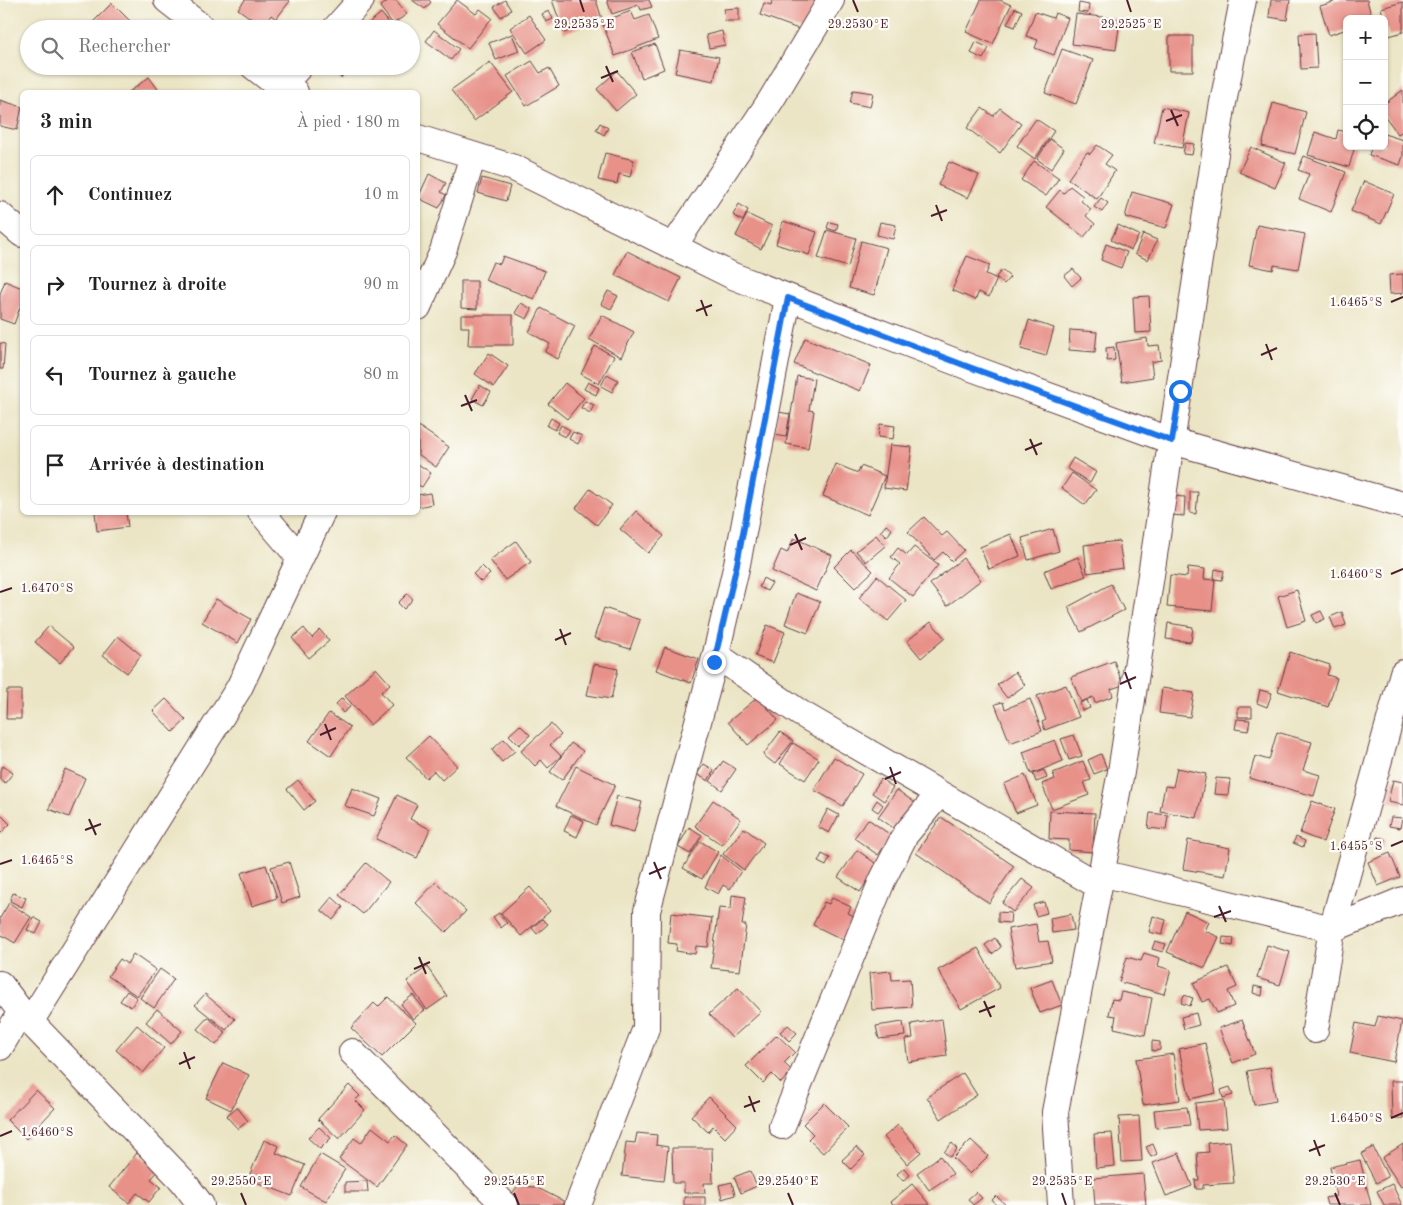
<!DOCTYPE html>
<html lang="fr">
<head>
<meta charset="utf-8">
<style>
	:root { --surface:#fff; --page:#f2f2f2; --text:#222; --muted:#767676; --line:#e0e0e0 }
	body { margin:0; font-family:"Old Standard TT",serif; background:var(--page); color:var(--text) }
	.controls { position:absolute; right:15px; top:15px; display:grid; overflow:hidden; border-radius:8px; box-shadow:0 1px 4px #0004 }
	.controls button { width:45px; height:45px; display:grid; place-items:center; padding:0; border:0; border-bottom:1px solid var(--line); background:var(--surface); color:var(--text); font:25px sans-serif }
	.stop { position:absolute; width:15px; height:15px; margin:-11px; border:4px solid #1a73e8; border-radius:50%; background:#fff }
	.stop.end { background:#1a73e8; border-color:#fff; box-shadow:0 1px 5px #0008 }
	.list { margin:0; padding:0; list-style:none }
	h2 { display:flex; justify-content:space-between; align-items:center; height:65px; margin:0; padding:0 20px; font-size:21px }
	h2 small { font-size:16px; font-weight:400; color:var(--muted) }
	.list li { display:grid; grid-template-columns:32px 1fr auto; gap:15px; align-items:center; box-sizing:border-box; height:80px; margin:0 10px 10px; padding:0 10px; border:1px solid var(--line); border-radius:8px }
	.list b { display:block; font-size:19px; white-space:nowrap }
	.list em { font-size:16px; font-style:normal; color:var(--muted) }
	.icon { flex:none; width:28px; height:28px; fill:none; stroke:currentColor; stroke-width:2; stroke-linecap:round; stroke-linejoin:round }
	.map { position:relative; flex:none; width:1403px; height:1205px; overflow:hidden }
	.search { position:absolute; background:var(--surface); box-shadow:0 1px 4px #0004; left:20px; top:20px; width:400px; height:55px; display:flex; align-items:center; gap:12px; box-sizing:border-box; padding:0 18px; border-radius:28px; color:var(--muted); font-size:19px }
	.panel { position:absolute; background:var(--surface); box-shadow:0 1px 4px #0004; left:20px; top:90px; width:400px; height:425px; border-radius:8px }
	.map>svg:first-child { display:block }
	.building { fill:#e79189 }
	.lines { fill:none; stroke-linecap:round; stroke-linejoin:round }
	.minor-casing { stroke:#623d42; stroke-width:28 }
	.minor { stroke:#fff; stroke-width:26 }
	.route { stroke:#1a73e8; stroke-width:6 }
	.ticks { fill:none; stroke:#4a1f2b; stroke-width:2 }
	.ticks-label { font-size:12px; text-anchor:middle; fill:#4a1f2b; stroke:#fdfcf7; stroke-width:4.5; stroke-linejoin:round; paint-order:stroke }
</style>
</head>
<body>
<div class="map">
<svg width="1403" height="1205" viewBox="0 0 1403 1205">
	<rect width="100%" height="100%" fill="#fdfcf7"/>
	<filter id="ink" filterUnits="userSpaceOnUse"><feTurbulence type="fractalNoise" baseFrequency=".02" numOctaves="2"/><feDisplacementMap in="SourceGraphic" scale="10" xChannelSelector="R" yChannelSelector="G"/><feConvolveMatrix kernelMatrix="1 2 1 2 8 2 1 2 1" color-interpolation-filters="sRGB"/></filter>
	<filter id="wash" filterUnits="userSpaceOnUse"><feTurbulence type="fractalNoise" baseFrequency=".0096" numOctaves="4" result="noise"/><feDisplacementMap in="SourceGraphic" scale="20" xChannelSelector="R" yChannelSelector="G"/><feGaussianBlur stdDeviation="1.12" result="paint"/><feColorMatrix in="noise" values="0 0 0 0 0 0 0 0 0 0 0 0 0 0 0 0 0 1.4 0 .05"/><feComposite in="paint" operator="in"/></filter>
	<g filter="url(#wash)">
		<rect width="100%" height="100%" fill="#ebe5c5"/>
		<g id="blocks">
			<path class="building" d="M245 0H288L290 1 276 19 271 15 263 27 238 9Z
				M389 0H396L407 14 393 24 380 7Z
				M412 0H429L431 2 425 9Z
				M457 0 476 14 480 9 492 18 468 48 437 24Z
				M505 0 511 10 501 17 494 7Z
				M552 0H596L602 19 564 33Z
				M607 0H649L652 7 641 10 639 5 612 14Z
				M772 0H815L804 31 760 15 764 3 771 5Z
				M981 0H1000L1011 5 993 44 966 32Z
				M1271 0H1290L1287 20 1269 17Z
				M1333 0H1367L1372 19H1347V29L1329 35 1320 6 1334 2Z
				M1403 2V32L1389 36 1381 8Z
				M112 3 138 29H94L90 25Z
				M1079 3 1089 5 1088 13 1078 12Z
				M739 8V21H725L724 9Z
				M1015 8 1022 11 1015 27 1007 24Z
				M549 11 553 19 546 22 542 14Z
				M631 11 635 20 649 15 658 39 615 56 602 22Z
				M1035 12 1053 18 1055 13 1068 18 1054 55 1035 48 1038 40 1026 36Z
				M381 13 391 25 387 29H371L368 24Z
				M1076 14 1120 19 1116 50 1072 44Z
				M529 15 546 40 527 53 510 28Z
				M434 30 459 49 451 60 426 41Z
				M722 31 725 45 709 48 706 35Z
				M1315 33 1317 68 1301 69 1299 34Z
				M512 34 519 51 496 60 489 43Z
				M1169 36H1193V71H1169Z
				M976 42 989 48 983 59 971 53Z
				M655 44 664 69 642 78 632 52Z
				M1062 49 1093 60 1076 104 1045 93Z
				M680 50 719 57 714 81 675 73Z
				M532 61 540 73 549 68 559 86 526 106 507 76Z
				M490 62 513 92 474 121 451 90Z
				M325 66H350L341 78Z
				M617 71 636 94 616 111 597 89Z
				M149 77 160 92H129Z
				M853 90 873 93 870 107 850 103Z
				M1403 90V131L1398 134 1384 115V104Z
				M0 100 22 107 17 130 0 126Z
				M1273 103 1306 112 1295 154 1262 146Z
				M1162 107 1189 113 1182 148 1154 143Z
				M982 108 993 116 1000 108 1021 124 1000 153 967 128Z
				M1036 119 1054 131 1035 159 1017 146Z
				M600 123 608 128 604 135 596 130Z
				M1338 130 1347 132V146H1355L1349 167 1308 155 1315 132 1336 139Z
				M1384 134 1403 140V156L1400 165 1369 155 1372 146H1384Z
				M1050 139 1064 149 1051 169 1037 159Z
				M1185 143 1194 144 1192 155 1183 154Z
				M1097 145 1112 155 1105 164 1115 171 1097 199 1068 179 1087 152 1090 154Z
				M1251 147 1286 163 1275 188 1239 172Z
				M605 153 634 160 630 177 619 174 617 184 598 180Z
				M1304 156 1346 172 1331 212 1299 199 1309 174 1298 170Z
				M1034 161 1059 178 1046 196 1021 180Z
				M949 162 979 175 968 198 938 185Z
				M429 174 446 183 441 192 446 195 439 208 418 198Z
				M482 178 510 186 506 201 478 193Z
				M1364 181 1394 194 1381 224 1351 211Z
				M1070 186 1084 197 1081 201 1091 209 1086 216 1095 224 1084 237 1046 207 1060 190 1064 193Z
				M1132 192 1174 204 1166 228 1125 217Z
				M1101 198 1108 203 1102 212 1094 207Z
				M739 204 748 210 743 221 733 215Z
				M747 214 772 226 761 249 736 236Z
				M783 221 817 232 809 255 776 244Z
				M829 222 838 224 836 231 827 228Z
				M880 222 896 225 893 239 877 235Z
				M1118 225 1139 235 1131 250 1111 240Z
				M1257 225 1305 234 1298 269 1274 265 1273 270 1249 265Z
				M827 230 856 238 848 267 818 258Z
				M1143 234 1157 240 1148 260 1135 254Z
				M861 241 887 248 874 295 849 288Z
				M1106 244 1127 252 1121 268 1101 260Z
				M627 251 681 278 669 302 615 275Z
				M503 256 545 271 534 299 485 280 493 262 500 264Z
				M967 256 990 265 986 274 997 279 989 297 979 292 975 300 952 290Z
				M1073 269 1081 278 1072 286 1064 276Z
				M1002 270 1010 277 1004 284 996 277Z
				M1403 274V293L1390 294 1389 275Z
				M5 281 22 288V302L14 324 0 319V294Z
				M461 281H477V309L461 308Z
				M608 291 618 296 611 309 601 304Z
				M1149 296 1151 332 1135 333 1133 297Z
				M521 303 532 309 527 319 515 313Z
				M541 308 575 326 558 359 545 352 550 344 529 332Z
				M461 315H513V345H468L469 327H461Z
				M602 315 634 332 621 357 589 339Z
				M1029 320 1054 328 1046 356 1021 349Z
				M1070 330 1097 332 1095 352 1069 350Z
				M805 338 871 365 860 391 794 364Z
				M1147 338 1148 346 1159 345 1161 360 1151 362 1153 377 1122 382 1116 343Z
				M0 343 5 344 3 369H0Z
				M595 346 614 356 599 384 581 374Z
				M1114 347 1115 360 1107 361 1106 348Z
				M489 353 508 366 494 387 475 374Z
				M607 374 618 380 612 392 601 386Z
				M797 376 814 379 809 410 814 411 808 448 786 444Z
				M588 382 599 388 596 395 584 389Z
				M565 383 584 398 567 419 548 404Z
				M480 385 491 392 483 405 472 399Z
				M585 401 594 405 590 413 581 408Z
				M778 412 790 414 786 437 774 435Z
				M551 418 559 423 555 430 547 426Z
				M880 424 895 426 893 439 878 437Z
				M561 425 570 430 565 437 557 433Z
				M418 426 449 447 436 467 418 454Z
				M573 432 582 436 578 444 569 439Z
				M890 445 912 447 906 491 884 488Z
				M1073 458 1096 472 1090 483 1067 468Z
				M418 464 431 473 422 487 418 485Z
				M836 464 858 473 861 466 885 476 868 515 823 496Z
				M1072 473 1096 490 1085 505 1062 488Z
				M590 489 612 505 597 525 576 508Z
				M1190 492H1198L1196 514 1190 513Z
				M430 493 432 504 418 507V495Z
				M1172 496 1185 497 1184 516 1171 515Z
				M636 511 664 536 648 553 620 529Z
				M95 512H126L128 527 97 531Z
				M924 517 942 536 947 532 964 550 952 561 943 552 934 560 908 532Z
				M886 525 892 529 887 537 881 531Z
				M1053 529 1059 551 1028 560 1022 538Z
				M1011 534 1020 556 989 569 980 547Z
				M876 535 885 546 866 562 856 551Z
				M794 538 832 555 816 591 772 571 781 550 787 553Z
				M516 541 531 562 505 580 490 560Z
				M1119 541 1123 568 1087 573 1084 545Z
				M914 547 938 565 913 597 889 578 900 564 891 557 898 548 907 555Z
				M851 550 873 571 855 588 834 567Z
				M1078 557 1086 576 1051 589 1044 571Z
				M963 558 981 580 947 606 930 584Z
				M482 566 490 574 481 582 473 574Z
				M1188 567 1205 569 1204 579 1215 580 1212 611 1167 607 1170 575 1187 577Z
				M1215 569 1224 571 1222 580 1214 579Z
				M877 576 906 600 888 621 859 598Z
				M763 578 772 583 767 591 759 587Z
				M1111 584 1124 610 1081 632 1068 607Z
				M1297 590 1306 621 1287 627 1278 596Z
				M796 593 820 602 808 633 785 624Z
				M407 594 413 599 404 609 398 603Z
				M216 599 251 619 238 643 202 622Z
				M604 608 640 620 630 649 594 638Z
				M1321 611 1325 619 1316 623 1312 615Z
				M1342 612 1346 625 1335 629 1330 617Z
				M931 622 945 638 921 658 907 641Z
				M1168 623 1193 627 1191 642 1166 639Z
				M767 625 785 632 773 663 755 656Z
				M49 626 74 647 60 663 35 642Z
				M304 628 312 638 320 630 329 641 309 658 292 638Z
				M118 636 141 655 127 673 103 655Z
				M665 647 699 659 691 683 656 670Z
				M1290 652 1330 665 1327 675 1337 678 1328 707 1278 691Z
				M1114 661 1123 685 1111 689 1113 696 1095 703 1093 697 1081 702 1071 677Z
				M594 664 618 669 611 699 587 695Z
				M376 668 390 684 381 692 392 705 370 725 345 696Z
				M1015 672 1025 685 1007 698 997 685Z
				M1066 685 1079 717 1045 730 1042 722 1046 720 1037 696Z
				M1162 688 1194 693 1190 717 1159 713Z
				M7 690H21V719H6Z
				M1260 690 1272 693 1267 707 1257 703Z
				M758 697 778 720 748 745 728 722Z
				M342 698 350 707 343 713 336 704Z
				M166 699 186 720 173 732 153 711Z
				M1030 699 1042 731 1010 743 995 704 1003 702 1005 709Z
				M1087 700 1090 708 1082 711 1080 703Z
				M1238 707H1252V717H1238Z
				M329 713 350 727 331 756 309 741Z
				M1237 719 1250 720 1248 731 1235 729Z
				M551 724 561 735 550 745 561 756 548 768 541 760 535 766 521 751Z
				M520 725 530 735 519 745 509 735Z
				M780 732 793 741 775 764 763 755Z
				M1277 732 1312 742 1303 770 1320 775 1314 796 1249 778 1255 756 1269 760Z
				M1074 735 1082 756 1069 760 1061 739Z
				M429 736 457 766 442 780 434 771 426 778 406 757Z
				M504 739 515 751 502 762 492 750Z
				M1055 740 1063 761 1031 774 1023 752Z
				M571 743 583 751 562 780 550 772Z
				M793 743 819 759 805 780 780 764Z
				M1101 754 1107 769 1094 774 1088 760Z
				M834 757 862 774 843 806 814 790Z
				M723 761 736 769 722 790 710 781Z
				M1083 761 1091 780 1084 782 1089 795 1052 809 1042 784 1055 779 1053 773Z
				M704 764 714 770 708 781 697 774Z
				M3 766 13 773 5 783 0 779V770Z
				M576 766 615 785 596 825 556 806Z
				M1177 768 1206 774 1197 818 1160 811 1165 786 1173 787Z
				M65 769 85 778 69 817 49 809Z
				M1044 770 1047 778 1036 782 1033 774Z
				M1025 775 1037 805 1016 813 1004 784Z
				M1216 778 1230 779 1228 795 1214 794Z
				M881 779 893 787 884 801 872 793Z
				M298 780 315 801 304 810 287 789Z
				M1393 780 1403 782V805L1388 802Z
				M352 788 381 799 374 816 345 806Z
				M897 790 921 807 902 834 878 817Z
				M397 795 417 805 410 819 430 829 417 858 376 839Z
				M617 796 642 802 634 832 609 825Z
				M713 800 741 819 722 845 695 826Z
				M877 800 883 805 878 812 872 808Z
				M1312 801 1335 809 1323 842 1300 833Z
				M828 809 839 815 829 833 818 827Z
				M1050 811 1095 813 1093 852 1069 850V840L1049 839Z
				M1150 813 1168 815 1166 830 1148 828Z
				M0 814 10 824 0 834Z
				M571 815 584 821 577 837 564 831Z
				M941 817 1014 866 989 903 916 853Z
				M1391 817 1402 818 1400 828 1389 826Z
				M868 819 892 836 878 855 854 838Z
				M689 827 702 835 690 854 678 847Z
				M744 828 764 843 744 870 723 854Z
				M1296 837 1305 841 1303 847 1293 843Z
				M1377 837 1385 839 1384 847 1376 845Z
				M1188 840 1230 848 1225 876 1183 869Z
				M700 841 718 852 702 879 683 868Z
				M857 850 878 865 860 892 838 877Z
				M1390 853 1400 877 1378 886 1368 862Z
				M822 854 830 858 826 866 818 862Z
				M721 855 741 871 730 889 723 885 718 894 705 887Z
				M289 862 300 897 282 903 271 867Z
				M366 863 389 882 363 914 339 895Z
				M266 865 277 898 252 906 241 873Z
				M1022 879 1034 888 1013 912 1002 903Z
				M436 882 466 911 446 932 416 903Z
				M530 887 550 911 521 936 501 913Z
				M13 893 26 898 22 907 10 901Z
				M732 895 746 897 742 925H746L740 971 711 968 719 908 731 909Z
				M332 897 343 907 333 920 321 910Z
				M832 898 851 907 848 913 861 920 850 943 813 925 824 902 829 904Z
				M1044 902 1047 913 1036 916 1033 905Z
				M9 903 31 917 15 943 0 934V918Z
				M1185 911 1209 922 1205 931 1219 937 1205 968 1167 952Z
				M998 912 1011 913 1010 923 998 922Z
				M499 913 507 923 501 928 493 917Z
				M671 913 712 918 708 947 696 946 695 954 676 951 677 944 668 943Z
				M1071 914 1074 930 1052 933 1050 918Z
				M1153 916 1166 920 1162 935 1149 932Z
				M33 917 42 922 36 934 27 930Z
				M542 919 548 924 537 934 532 928Z
				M1036 924 1039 942 1048 941 1052 961 1015 967 1008 929Z
				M1223 937 1234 938 1233 946 1222 944Z
				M995 938 1001 947 992 954 985 945Z
				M1155 941 1166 944 1163 952 1152 949Z
				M1267 945 1290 952 1280 985 1257 978Z
				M978 948 1000 988 961 1009 938 970Z
				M1144 953 1160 958 1158 966 1171 970 1164 994 1119 982 1127 957 1141 961Z
				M133 954 156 970 137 996 108 976 120 959 127 964Z
				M427 967 447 996 427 1010 407 981Z
				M1228 967 1237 987 1228 991 1234 1006 1217 1013 1210 999 1202 1002 1193 983Z
				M160 969 174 979 154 1008 140 998Z
				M891 971 892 980 910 979 912 1007 872 1010 869 973Z
				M1052 980 1062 1005 1040 1013 1030 988Z
				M1254 986 1263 988 1262 996 1253 993Z
				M738 988 761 1012 732 1038 709 1014Z
				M127 991 137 998 131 1007 120 1001Z
				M1121 992 1152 998 1145 1035 1114 1028 1116 1016 1109 1015 1112 999 1119 1000Z
				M205 994 235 1019 226 1030 195 1005Z
				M413 995 425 1010 413 1019 401 1004Z
				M1184 995 1193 998 1190 1006 1181 1003Z
				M388 997 416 1023 382 1057 351 1028 374 1003 378 1007Z
				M157 1009 182 1031 171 1044 146 1022Z
				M1196 1013 1199 1025 1184 1029 1181 1017Z
				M1378 1016 1402 1021 1394 1062 1350 1053 1356 1023 1375 1027Z
				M208 1017 226 1033 216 1045 197 1029Z
				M942 1019 947 1056 908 1062 905 1039 913 1038 911 1024Z
				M1242 1020 1255 1054 1233 1063 1219 1028Z
				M903 1022 905 1036 879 1039 876 1026Z
				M137 1025 164 1048 143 1073 116 1050Z
				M788 1025 797 1033 789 1041 780 1032Z
				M777 1035 795 1052 784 1063 792 1071 781 1083 772 1074 763 1083 746 1066Z
				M1152 1041 1160 1042V1050L1152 1051Z
				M1205 1043 1216 1093 1190 1099 1179 1049Z
				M1173 1054 1180 1100 1143 1105 1136 1059Z
				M223 1063 249 1075 231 1110 206 1098Z
				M1270 1067 1276 1101 1254 1105 1247 1071Z
				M963 1073 977 1095 941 1119 927 1097Z
				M1391 1081H1403V1119H1392Z
				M349 1085 360 1096 355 1100 365 1110 339 1139 318 1119Z
				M1230 1087 1233 1095 1223 1098 1221 1090Z
				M36 1090 55 1108 26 1139 7 1120Z
				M709 1097 737 1125 725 1138 713 1126 708 1132 691 1116Z
				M1224 1100 1227 1128 1198 1130 1195 1103Z
				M824 1103 848 1127 823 1153 808 1139 813 1134 803 1124Z
				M237 1107 248 1121 238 1129 226 1116Z
				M1187 1107 1190 1125 1156 1128 1154 1110Z
				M1139 1116 1142 1161 1122 1162 1119 1117Z
				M898 1125 921 1152 907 1164 884 1137Z
				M319 1127 331 1138 320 1149 308 1138Z
				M372 1127 390 1141 395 1135 407 1145 377 1187 339 1159 354 1138 361 1143Z
				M637 1133 657 1135 656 1145 668 1147 664 1181 622 1176 626 1142 635 1143Z
				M1112 1133 1115 1166 1096 1168 1094 1134Z
				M264 1140 279 1146 276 1153 305 1165 292 1196 248 1179Z
				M971 1140 988 1156 970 1174 953 1158Z
				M1230 1141 1234 1183 1203 1185V1189H1196L1195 1180H1199L1197 1153 1209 1152 1208 1143Z
				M952 1143 957 1149 950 1157 944 1152Z
				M1153 1144 1157 1154 1151 1157 1146 1147Z
				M1403 1144V1185L1401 1187 1382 1158Z
				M856 1147 865 1155 851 1169 842 1160Z
				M1373 1147 1388 1177 1376 1183 1361 1154Z
				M672 1148H712L713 1183H704L705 1193H684V1183H673Z
				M137 1153 159 1170 151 1179 161 1187 149 1202 137 1193 129 1203 109 1187Z
				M1179 1153 1192 1186 1166 1196 1153 1163Z
				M320 1154 345 1169 326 1201 301 1187Z
				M940 1156 953 1174 929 1190 917 1173Z
				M1360 1160 1371 1205H1327L1325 1198 1336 1196 1330 1167Z
				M904 1168 910 1175 903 1181 897 1174Z
				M750 1171 757 1186 741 1193 734 1177Z
				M1143 1174 1146 1205H1095L1093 1178Z
				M367 1181 368 1192H345V1182Z
				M732 1182 735 1195 722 1199 719 1185Z
				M912 1184 930 1205H893L890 1202Z
				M1392 1184 1402 1205H1384L1377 1191Z
				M518 1186 536 1187 565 1202 563 1205H519L510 1196Z
				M976 1192 982 1198 973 1205 968 1199Z
				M996 1196 1006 1205H996L992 1200Z
				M684 1197H705V1205H684Z"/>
		</g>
	</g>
	<g filter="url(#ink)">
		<use href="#blocks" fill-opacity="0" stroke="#623d42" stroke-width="1"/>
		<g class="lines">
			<defs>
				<path id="minor" d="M167 0 204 29
					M335 29 361 0
					M253 66 280 87 295 92
					M280 87 300 66
					M418 138 514 168 733 276 969 367 1172 441 1403 505
					M0 215 22 234
					M673 247 771 100 831 0
					M418 307 443 251 473 156
					M261 512 300 558
					M716 655 800 713 1099 886
					M1101 873 1332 929 1403 900
					M0 984 21 1012 182 1180 201 1205
					M30 1022 239 688 322 512
					M1315 1030 1332 929 1403 673
					M0 1047 21 1012
					M352 1052 505 1205
					M782 1126 882 881 905 835 939 794
					M578 1205 646 1028 647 911 714 662 737 564 788 298
					M1061 1205 1055 1112 1121 772 1222 108 1243 0"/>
			</defs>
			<use href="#minor" class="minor-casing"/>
			<use href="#minor" class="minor"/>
		</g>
	</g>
	<g class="lines" filter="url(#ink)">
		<path class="route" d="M714 662 737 564 788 298 969 367 1172 441 1180 391"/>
	</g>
	<path class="ticks" d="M580 0 584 12M853 0 858 12M1127 0 1131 12M606 66 613 82M601 78 618 71M1171 110 1178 126M1166 121 1182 115M936 205 942 221M931 216 947 210M701 300 707 316M1391 302 1403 297M696 311 712 305M1266 344 1272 360M1261 355 1277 348M465 395 472 411M461 406 477 400M1030 439 1037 455M1025 450 1042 443M795 534 802 550M790 545 806 538M1391 574 1403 569M0 592 12 588M560 629 566 645M555 640 571 633M1125 672 1131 689M1120 684 1136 677M325 724 331 740M320 735 336 728M890 767 896 784M885 779 901 772M89 819 96 835M85 830 101 824M1391 846 1403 841M654 862 661 879M0 864 12 860M649 874 666 867M1219 906 1226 922M1214 917 1231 911M419 957 426 974M414 969 430 962M984 1001 991 1017M979 1012 995 1006M184 1052 190 1069M179 1064 195 1057M749 1096 755 1112M744 1107 760 1101M1391 1118 1403 1113M0 1136 12 1131M1314 1140 1320 1156M1309 1151 1325 1145M241 1193 246 1205M514 1193 519 1205M788 1193 793 1205M1062 1193 1066 1205M1335 1193 1340 1205"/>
	<g class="ticks-label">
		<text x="584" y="28">29.2535°E</text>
		<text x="858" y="28">29.2530°E</text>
		<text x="1131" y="28">29.2525°E</text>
		<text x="1356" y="306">1.6465°S</text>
		<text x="1356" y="578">1.6460°S</text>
		<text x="47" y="592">1.6470°S</text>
		<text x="1356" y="850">1.6455°S</text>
		<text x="47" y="864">1.6465°S</text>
		<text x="1356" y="1122">1.6450°S</text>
		<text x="47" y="1136">1.6460°S</text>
		<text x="241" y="1185">29.2550°E</text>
		<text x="514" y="1185">29.2545°E</text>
		<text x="788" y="1185">29.2540°E</text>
		<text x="1062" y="1185">29.2535°E</text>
		<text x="1335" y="1185">29.2530°E</text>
	</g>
</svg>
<div class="controls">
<button>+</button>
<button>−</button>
<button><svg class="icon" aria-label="locate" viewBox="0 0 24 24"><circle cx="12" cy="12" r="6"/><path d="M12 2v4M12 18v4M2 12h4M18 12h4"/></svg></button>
</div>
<div class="stop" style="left:1180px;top:391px"></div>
<div class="stop end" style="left:714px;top:662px"></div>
<div class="search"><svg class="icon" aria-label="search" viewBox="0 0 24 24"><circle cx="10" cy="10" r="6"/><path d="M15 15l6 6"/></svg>Rechercher</div>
<section class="panel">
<h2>3 min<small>À pied · 180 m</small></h2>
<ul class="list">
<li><svg class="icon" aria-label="ahead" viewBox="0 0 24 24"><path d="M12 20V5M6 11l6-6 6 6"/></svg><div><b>Continuez</b></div><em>10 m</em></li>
<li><svg class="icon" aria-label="right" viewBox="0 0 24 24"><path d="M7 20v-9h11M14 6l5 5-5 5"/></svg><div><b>Tournez à droite</b></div><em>90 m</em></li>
<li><svg class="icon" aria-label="left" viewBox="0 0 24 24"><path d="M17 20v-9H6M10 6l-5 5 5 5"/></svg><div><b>Tournez à gauche</b></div><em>80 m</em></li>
<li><svg class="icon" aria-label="arrive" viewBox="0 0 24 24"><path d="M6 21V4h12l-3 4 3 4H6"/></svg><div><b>Arrivée à destination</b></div></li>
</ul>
</section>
</div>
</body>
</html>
